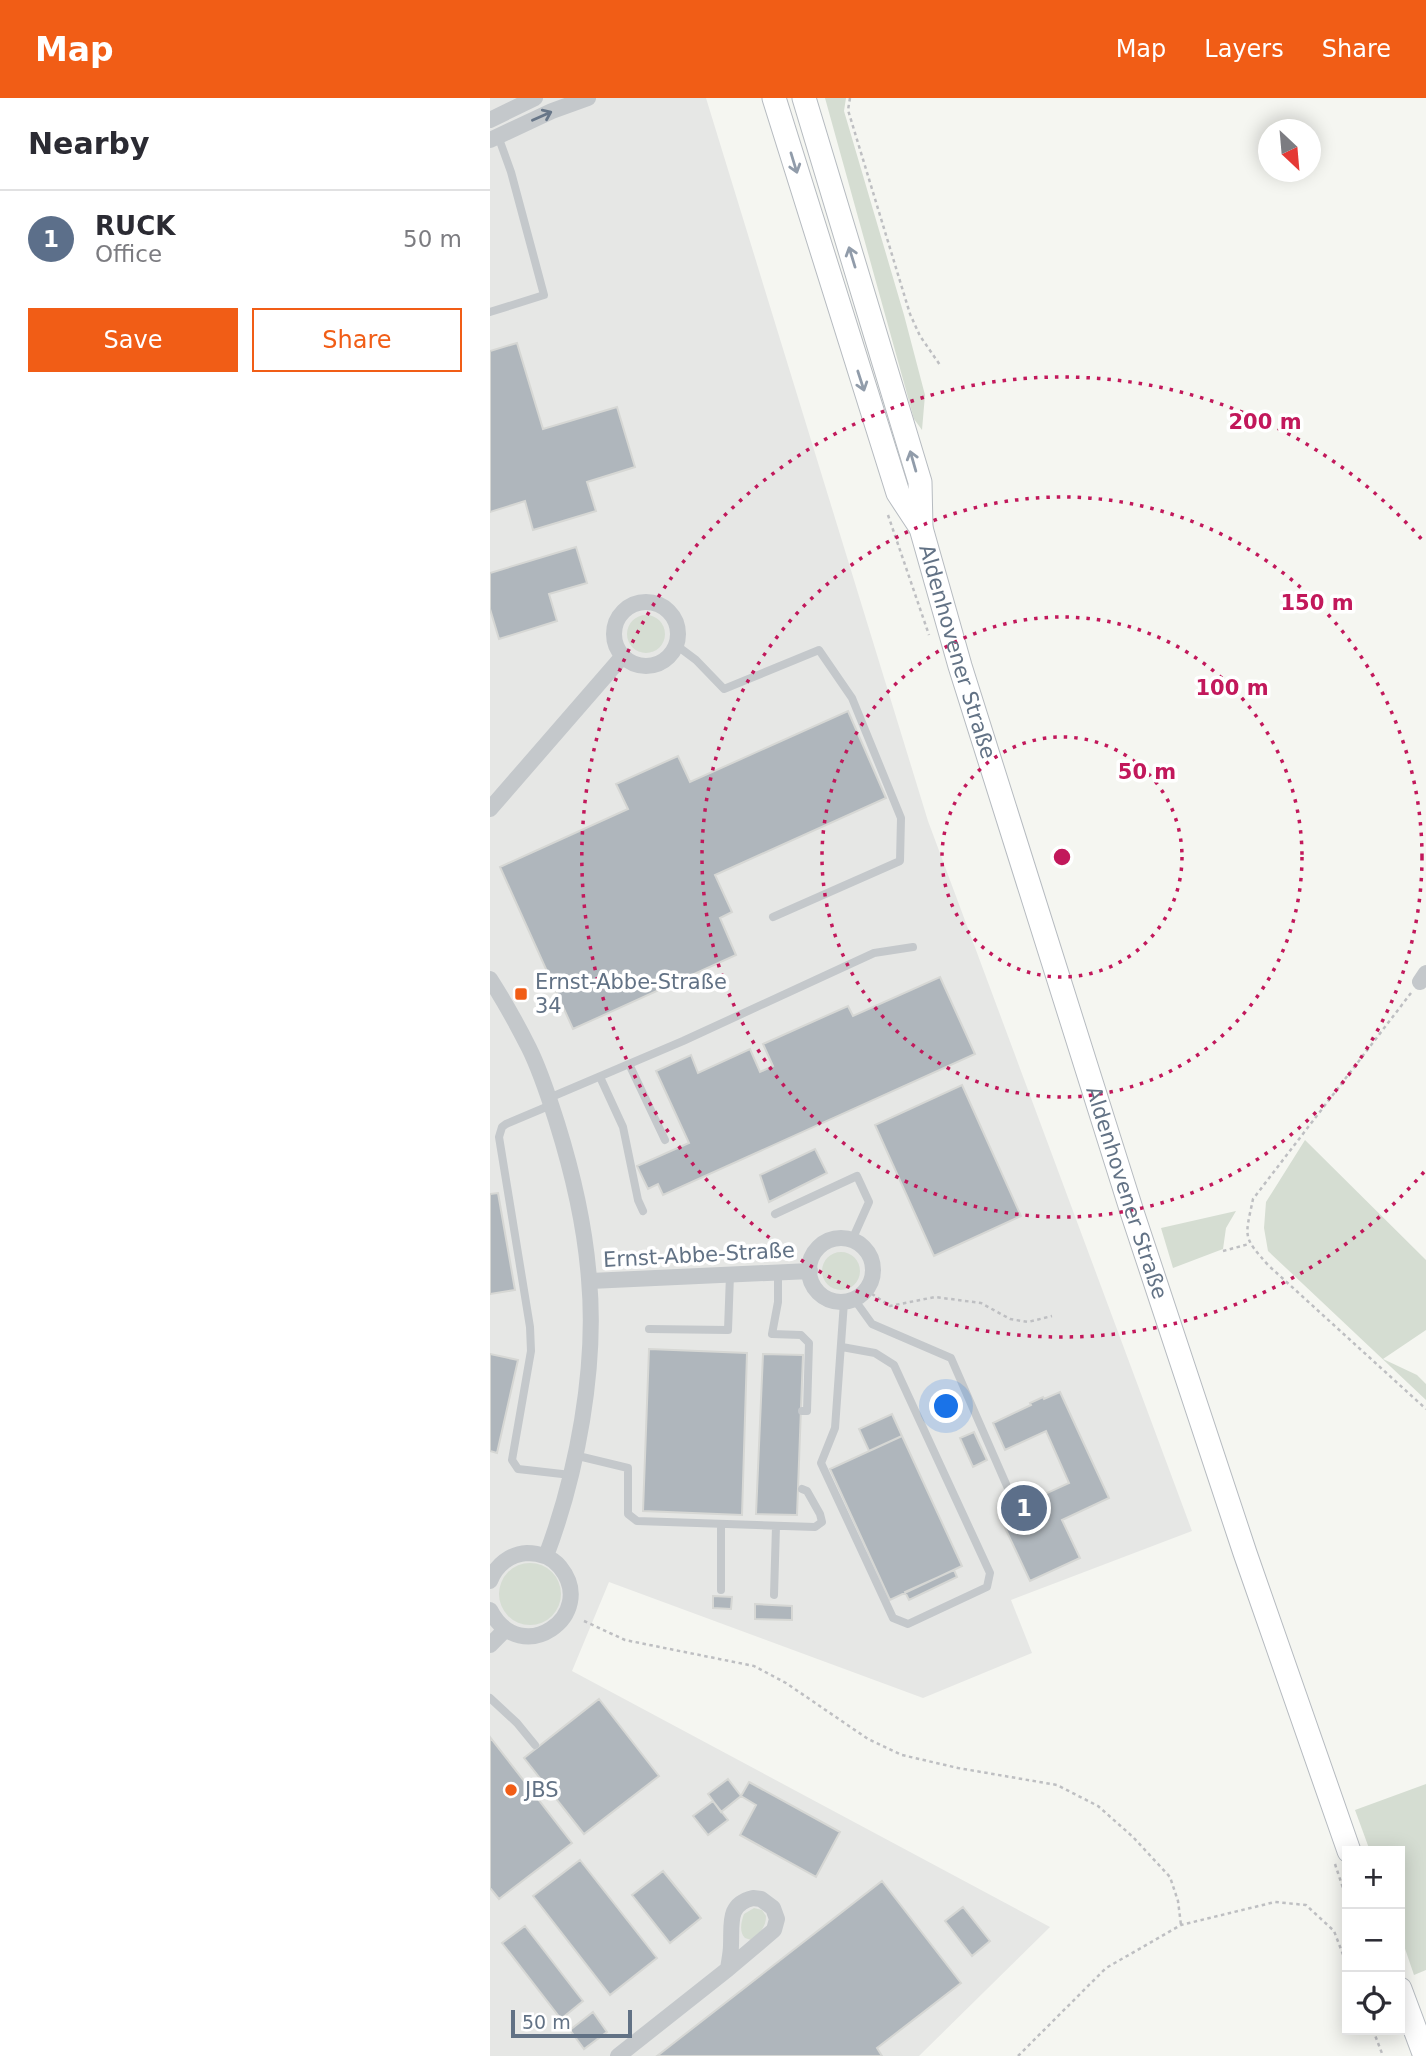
<!DOCTYPE html>
<html lang="en">
<head>
<meta charset="utf-8">
<style>
	:root { --surface:#fff; --page:#f2f2f3; --text:#2b2b33; --muted:#7c7c81; --line:#e1e1e2; --accent:#f15d16 }
	body { margin:0; font-family:"DejaVu Sans",sans-serif; background:var(--page); color:var(--text) }
	.controls { position:absolute; right:21px; bottom:21px; display:grid; overflow:hidden; border-radius:0px; box-shadow:0 4px 18px #0003 }
	.controls button { width:63px; height:63px; display:grid; place-items:center; padding:0; border:0; border-bottom:2px solid var(--line); background:var(--surface); color:var(--text); font:35px sans-serif }
	.compass { position:absolute; left:768px; top:21px; width:63px; height:63px; border-radius:50%; background:var(--surface); box-shadow:0 4px 18px #0003; rotate:154deg }
	.scale { position:absolute; left:21px; bottom:18px; width:121px; box-sizing:border-box; padding-left:7px; border:4px solid #627285; border-top:0; font-size:19px; line-height:24px; white-space:nowrap; color:#627285; -webkit-text-stroke:5px #fff; paint-order:stroke }
	.you { position:absolute; left:457px; top:1309px; width:24px; height:24px; margin:-18px; border:5px solid #fff; border-radius:50%; background:#1a73e8; box-shadow:0 0 0 10px #1a73e833 }
	.badge { display:grid; place-items:center; width:46px; height:46px; border-radius:50%; background:var(--accent); color:#fff; font-size:23px; font-weight:700 }
	.pin { position:absolute; translate:-50% -50%; border:4px solid #fff; box-shadow:0 2px 7px #0006 }
	.list { margin:0; padding:0; list-style:none }
	h2 { display:flex; justify-content:space-between; align-items:center; height:91px; margin:0; padding:0 28px; font-size:30px }
	h2 small { font-size:23px; font-weight:400; color:var(--muted) }
	.list li { display:grid; grid-template-columns:46px 1fr auto; gap:21px; align-items:center; box-sizing:border-box; height:98px; padding:0 28px; border-top:2px solid var(--line) }
	.list b { display:block; font-size:26px; white-space:nowrap }
	.list p { margin:0; font-size:23px; white-space:nowrap; color:var(--muted) }
	.list em { font-size:23px; font-style:normal; color:var(--muted) }
	.actions { display:flex; gap:14px; padding:21px 28px }
	.actions a { flex:1; padding:16px 0; border:2px solid var(--accent); border-radius:0px; text-align:center; font-size:24px; color:var(--accent) }
	.actions .main { background:var(--accent); color:#fff }
	.icon { flex:none; width:38px; height:38px; fill:none; stroke:currentColor; stroke-width:2; stroke-linecap:round; stroke-linejoin:round }
	.map { position:relative; flex:none; width:936px; height:1958px; overflow:hidden }
	header { display:flex; align-items:center; gap:42px; box-sizing:border-box; height:98px; padding:0 35px; background:var(--accent); color:#fff }
	header strong { font-size:33px }
	nav { display:flex; gap:38px; margin-inline-start:auto; font-size:24px }
	main { display:flex }
	aside { flex:1; background:var(--surface) }
	.map>svg:first-child { display:block }
	.built { fill:#e6e7e5 }
	.green { fill:#d5ddd2 }
	.building { fill:#afb6bc; stroke:#d6d7d4; stroke-width:2 }
	.lines { fill:none; stroke-linecap:round; stroke-linejoin:round }
	.secondary-casing { stroke:#b6bbc0; stroke-width:25 }
	.path { stroke:#bebfc2; stroke-width:2.5; stroke-dasharray:3.5 3.5; stroke-linecap:butt }
	.service { stroke:#c4c8cb; stroke-width:8 }
	.minor { stroke:#c4c8cb; stroke-width:16 }
	.secondary { stroke:#fff; stroke-width:23 }
	.oneway { stroke:#677688 }
	.oneway2 { stroke:#919caa }
	.ring { fill:none; stroke:#c2185b; stroke-width:3.5; stroke-dasharray:3.5 7 }
	.poi-dot { fill:#f15d16; stroke:#fff; stroke-width:2.5 }
	.labels { text-anchor:middle; dominant-baseline:central; stroke-width:7; stroke-linejoin:round; paint-order:stroke }
	.street-label { font-size:21px; fill:#627285; stroke:#fff }
	.poi-label { font-size:21px; fill:#627285; stroke:#fff; text-anchor:start }
	.centre { fill:#c2185b; stroke:#fff; stroke-width:3.5 }
	.ring-label { font-size:21px; text-anchor:middle; font-weight:bold; fill:#c2185b; stroke:#fff; stroke-width:7; stroke-linejoin:round; paint-order:stroke }
</style>
</head>
<body>
<header>
<strong>Map</strong>
<nav><a>Map</a><a>Layers</a><a>Share</a></nav>
</header>
<main>
<aside>
<h2>Nearby<small></small></h2>
<ul class="list">
<li><span class="badge" style="background:#5c6f8a">1</span><div><b>RUCK</b><p>Office</p></div><em>50 m</em></li>
</ul>
<div class="actions"><a class="main">Save</a><a>Share</a></div>
</aside>
<div class="map">
<svg width="936" height="1958" viewBox="0 0 936 1958">
	<rect width="100%" height="100%" fill="#f5f6f1"/>
	<path class="built" d="M0 0H216L438 723 702 1433 521 1502 542 1555 433 1600 119 1484 82 1573 560 1829 429 1958H0Z"/>
	<path class="green" d="M335 0H356L354 13 414 217 435 297 432 332 424 321Z
		M137 536a19 19 0 1 1 38 0a19 19 0 1 1-38 0Z
		M815 1042 936 1162V1232L893 1261 927 1277 936 1286V1302L778 1153 774 1130 776 1104Z
		M746 1113 736 1130 733 1151 683 1170 671 1130Z
		M332 1173a19 19 0 1 1 38 0a19 19 0 1 1-38 0Z
		M9 1496a31 31 0 1 1 62 0a31 31 0 1 1-62 0Z
		M936 1686V1872L924 1877 910 1836V1753H880L865 1712Z
		M264 1810 272 1812 276 1818C276 1830 270 1834 261 1842L255 1840C249 1834 251 1824 254 1816Z"/>
	<path class="building" d="M27 245 53 331 127 309 145 369 97 384 106 413 43 432 35 403 0 414V253Z
		M86 449 97 485 59 496 67 523 9 541 0 511V475Z
		M358 613 396 700 225 777 242 814 230 820 246 857 83 931 10 769 138 711 126 686 188 658 200 684Z
		M450 879 485 956 173 1097 168 1086 158 1091 147 1068 199 1045 166 973 201 957 208 975 260 951 270 974 283 968 273 946 358 908 363 918Z
		M472 987 531 1118 444 1158 385 1027Z
		M325 1051 337 1075 279 1104 270 1077Z
		M8 1095 25 1192 0 1196V1096Z
		M159 1251 257 1255 252 1417 153 1413Z
		M0 1256 28 1262 7 1355 0 1353Z
		M273 1256 313 1257 307 1417 266 1416Z
		M570 1294 619 1400 572 1422 590 1460 540 1483 509 1417 579 1385 556 1333 515 1352 503 1325 541 1307 540 1305 553 1299 554 1301Z
		M402 1316 412 1338 379 1353 369 1331Z
		M484 1334 497 1362 483 1369 470 1340Z
		M412 1338 472 1468 400 1502 340 1371Z
		M464 1472 467 1479 419 1502 415 1494Z
		M223 1498 242 1499 241 1511 223 1510Z
		M265 1506 302 1508V1522L265 1521Z
		M109 1601 169 1678 94 1736 34 1660Z
		M0 1639 82 1745 9 1801 0 1790Z
		M238 1681 251 1698 231 1714 218 1696Z
		M259 1684 350 1734 326 1779 250 1737 266 1707 251 1698Z
		M223 1703 238 1722 218 1737 203 1718Z
		M90 1762 167 1860 120 1897 43 1798Z
		M173 1773 211 1820 180 1845 142 1797Z
		M392 1783 471 1885 387 1950 392 1958H167Z
		M473 1809 500 1843 482 1858 455 1823Z
		M35 1828 93 1903 71 1921 12 1845Z
		M103 1914 117 1934 94 1951 80 1932Z"/>
	<g class="lines">
		<defs>
			<g id="secondary">
				<path d="M284 0 408 395 431 430"/>
				<path id="s1" d="M314 0 430 384 431 430 470 568 643 1117 755 1455 859 1753"/>
				<path d="M910 1891 935 1958"/>
			</g>
		</defs>
		<use href="#secondary" class="secondary-casing"/>
		<path class="path" d="M360 0 358 12 420 216 430 238 450 267
			M398 417 439 537
			M921 895 763 1101C755 1140 752 1138 779 1168L936 1311
			M733 1153 759 1146
			M376 1192 400 1208 445 1199 491 1205 520 1221 538 1224 562 1218
			M94 1523 135 1542 264 1568 296 1585 378 1641 412 1657 468 1670 567 1687 608 1708 643 1739 680 1779 688 1803 691 1827
			M845 1766 857 1802
			M883 1932 893 1958
			M528 1958 616 1870 691 1827 785 1804 816 1807 844 1833 857 1867"/>
		<path class="service" d="M0 214 54 197 21 74 8 38
			M186 547 206 562 234 591 329 552 362 600 411 720 410 763 283 819
			M139 966 175 1042
			M110 979 133 1029 148 1102 153 1113
			M59 1000 193 943 384 855 423 849
			M61 1007 16 1026 12 1029 9 1039 40 1229 41 1253 22 1362 28 1371 81 1377
			M285 1116 367 1078 379 1104 362 1142
			M288 1174V1204L282 1236 311 1237 319 1245 317 1313H312
			M364 1201 382 1226 461 1260 520 1395
			M159 1231 238 1232 240 1177
			M352 1249 385 1255 404 1267 500 1475 497 1489 418 1526 403 1520 331 1365 345 1330 354 1204
			M84 1357 138 1370V1416L147 1423 325 1429 332 1424 330 1416 317 1393 312 1391
			M231 1426V1492
			M284 1497 286 1428
			M0 1600 27 1625 45 1647"/>
		<path class="minor" d="M0 22 45 0
			M0 42 62 13 98 0
			M124 536a32 32 0 1 1 64 0a32 32 0 1 1-64 0Z
			M0 711 132 559
			M0 881C14 903 27 926 39 950 51 974 59 1000 67 1025 83 1076 95 1128 99 1181 107 1270 87 1376 56 1458
			M930 884 936 875
			M319 1172a32 32 0 1 1 64 0a32 32 0 1 1-64 0Z
			M100 1183 320 1173
			M0 1483C6 1467 20 1456 37 1455 49 1455 62 1459 70 1469 109 1517 31 1572 0 1512
			M0 1547 15 1532
			M263 1800 271 1801 283 1810 287 1821 284 1832 238 1871C239 1863 241 1855 241 1847 242 1826 237 1806 263 1800Z
			M128 1958 238 1871"/>
		<use href="#secondary" class="secondary"/>
	</g>
	<defs><path id="oneway-shaft" d="M-6 0H5M1.5-3L5.5 0L1.5 3" fill="none" stroke-width="1.6" stroke-linecap="round" stroke-linejoin="round" transform="scale(1.75)"/></defs>
	<use class="oneway" href="#oneway-shaft" transform="translate(52 18) rotate(-24)"/>
	<g class="oneway2">
		<use href="#oneway-shaft" transform="translate(304 65) rotate(73)"/>
		<use href="#oneway-shaft" transform="translate(362 159) rotate(-107)"/>
		<use href="#oneway-shaft" transform="translate(371 283) rotate(72)"/>
		<use href="#oneway-shaft" transform="translate(423 363) rotate(-106)"/>
	</g>
	<g class="ring">
		<circle cx="572" cy="759" r="120"/>
		<circle cx="572" cy="759" r="240"/>
		<circle cx="572" cy="759" r="360"/>
		<path d="M934 1074A480 480 0 1 1 934 444"/>
	</g>
	<g class="poi-dot">
		<rect x="24" y="889" width="14" height="14" rx="3.5"/>
		<circle cx="21" cy="1692" r="7"/>
	</g>
	<g class="labels">
		<g class="street-label">
			<text stroke="none"><textPath href="#s1" startOffset="576">Aldenhovener Straße</textPath></text>
			<text stroke="none"><textPath href="#s1" startOffset="1143">Aldenhovener Straße</textPath></text>
			<text transform="translate(209 1157) rotate(-3)">Ernst-Abbe-Straße</text>
		</g>
		<g class="poi-label">
			<text x="45" y="884">Ernst-Abbe-Straße<tspan x="45" dy="24">34</tspan></text>
			<text x="35" y="1692">JBS</text>
		</g>
	</g>
	<circle cx="572" cy="759" r="10" class="centre"/>
	<g class="ring-label">
		<text x="775" y="331">200 m</text>
		<text x="827" y="512">150 m</text>
		<text x="742" y="597">100 m</text>
		<text x="657" y="681">50 m</text>
	</g>
</svg>
<div class="controls">
<button>+</button>
<button>−</button>
<button><svg class="icon" aria-label="locate" viewBox="0 0 24 24"><circle cx="12" cy="12" r="6"/><path d="M12 2v4M12 18v4M2 12h4M18 12h4"/></svg></button>
</div>
<svg class="compass" viewBox="-18 -18 36 36"><path d="M0-13l5 13h-10z" fill="#e53935"/><path d="M0 13l5-13h-10z" fill="#7c7c81"/></svg>
<div class="scale">50 m</div>
<div class="you"></div>
<div class="pin badge" style="left:534px;top:1410px;background:#5c6f8a">1</div>
</div>
</main>
</body>
</html>
